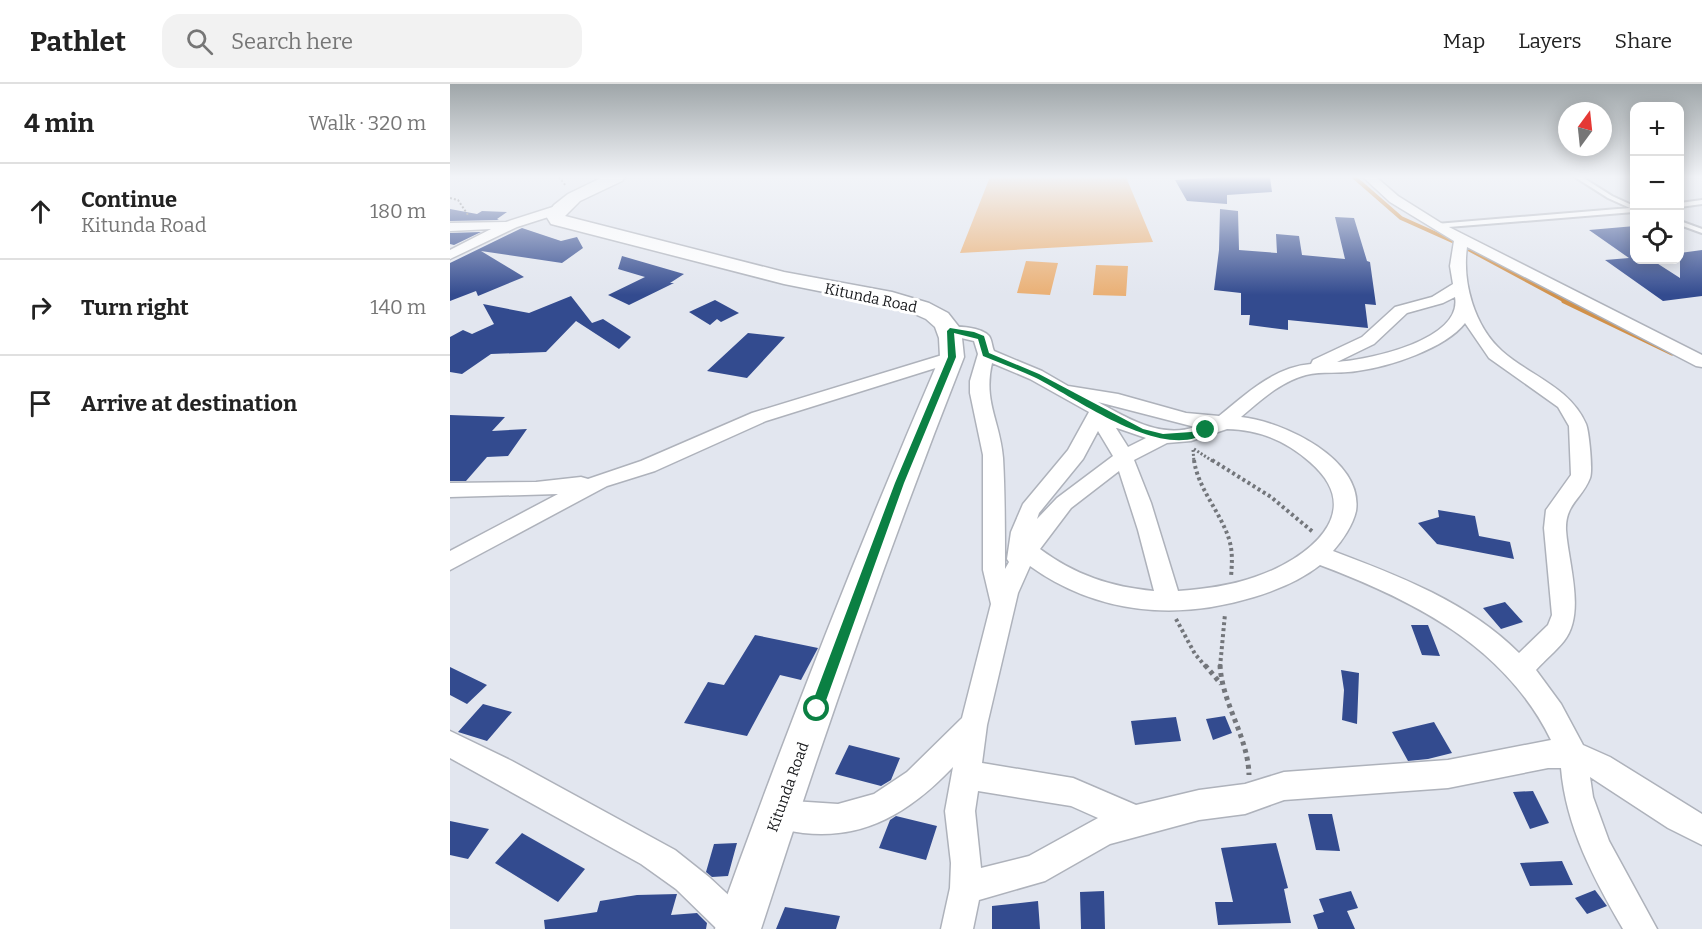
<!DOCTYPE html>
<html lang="en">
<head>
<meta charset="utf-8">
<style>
	:root { --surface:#fff; --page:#f2f2f2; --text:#222; --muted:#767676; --line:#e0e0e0 }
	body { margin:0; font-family:Bitter,serif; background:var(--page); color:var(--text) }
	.controls { position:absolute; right:18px; top:18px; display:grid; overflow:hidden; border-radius:12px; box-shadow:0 3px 15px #0003 }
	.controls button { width:54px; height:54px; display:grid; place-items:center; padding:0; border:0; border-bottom:2px solid var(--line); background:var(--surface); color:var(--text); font:30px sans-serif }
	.compass { position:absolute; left:1108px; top:18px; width:54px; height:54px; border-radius:50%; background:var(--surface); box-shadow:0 3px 15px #0003; rotate:15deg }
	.stop { position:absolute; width:18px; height:18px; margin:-14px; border:4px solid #0b8043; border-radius:50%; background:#fff }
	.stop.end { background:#0b8043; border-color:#fff; box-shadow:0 2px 6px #0008 }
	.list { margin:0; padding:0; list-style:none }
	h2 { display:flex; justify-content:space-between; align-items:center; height:78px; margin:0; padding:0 24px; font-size:26px }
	h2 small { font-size:20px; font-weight:400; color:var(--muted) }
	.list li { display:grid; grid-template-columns:39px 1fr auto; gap:18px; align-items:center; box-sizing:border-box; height:96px; padding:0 24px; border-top:2px solid var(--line) }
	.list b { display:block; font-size:22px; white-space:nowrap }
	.list p { margin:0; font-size:20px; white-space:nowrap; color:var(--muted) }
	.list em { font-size:20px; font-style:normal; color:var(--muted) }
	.icon { flex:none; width:33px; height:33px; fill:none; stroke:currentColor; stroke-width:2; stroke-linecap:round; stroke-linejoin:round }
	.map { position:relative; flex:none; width:1252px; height:845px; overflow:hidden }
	header { display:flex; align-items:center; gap:36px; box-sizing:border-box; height:84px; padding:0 30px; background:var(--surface); border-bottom:2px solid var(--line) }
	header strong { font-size:28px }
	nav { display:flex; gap:33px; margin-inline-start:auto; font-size:21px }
	.search { width:420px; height:54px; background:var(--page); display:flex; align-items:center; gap:15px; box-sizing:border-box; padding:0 21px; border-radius:18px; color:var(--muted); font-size:22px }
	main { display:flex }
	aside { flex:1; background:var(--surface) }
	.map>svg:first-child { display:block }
	.green { fill:#eab075 }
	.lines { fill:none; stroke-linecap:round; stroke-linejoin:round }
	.stream-far1 { stroke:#d1914a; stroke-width:4 }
	.stream { stroke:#d1914a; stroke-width:5 }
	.building { fill:#334b8f }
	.lane-casing { stroke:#aeb2bb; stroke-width:4 }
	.street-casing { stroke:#aeb2bb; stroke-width:3 }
	.secondary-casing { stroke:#aeb2bb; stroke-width:3 }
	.path-far3 { stroke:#73767b; stroke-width:2; stroke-dasharray:2 2; stroke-linecap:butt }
	.path-far2 { stroke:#73767b; stroke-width:3; stroke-dasharray:2 2; stroke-linecap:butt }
	.path-far1 { stroke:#73767b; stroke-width:4; stroke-dasharray:3 3; stroke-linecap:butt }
	.path { stroke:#73767b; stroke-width:5; stroke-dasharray:4 4; stroke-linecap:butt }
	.lane { fill:#fff; fill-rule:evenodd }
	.street { fill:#fff; fill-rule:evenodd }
	.secondary { fill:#fff; fill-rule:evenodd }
	.route { fill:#0b8043 }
	.labels { text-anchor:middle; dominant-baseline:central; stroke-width:6; stroke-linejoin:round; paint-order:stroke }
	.street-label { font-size:15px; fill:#18191c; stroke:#fff }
</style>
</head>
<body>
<header>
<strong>Pathlet</strong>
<div class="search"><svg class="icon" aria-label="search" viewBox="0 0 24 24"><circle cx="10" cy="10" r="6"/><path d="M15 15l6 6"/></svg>Search here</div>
<nav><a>Map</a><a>Layers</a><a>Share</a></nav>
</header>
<main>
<aside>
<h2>4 min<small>Walk · 320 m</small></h2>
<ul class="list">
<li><svg class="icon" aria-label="ahead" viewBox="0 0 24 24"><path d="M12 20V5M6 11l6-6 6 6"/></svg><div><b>Continue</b><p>Kitunda Road</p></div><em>180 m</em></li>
<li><svg class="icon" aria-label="right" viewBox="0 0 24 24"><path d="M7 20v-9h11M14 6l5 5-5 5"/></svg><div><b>Turn right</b></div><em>140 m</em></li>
<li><svg class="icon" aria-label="arrive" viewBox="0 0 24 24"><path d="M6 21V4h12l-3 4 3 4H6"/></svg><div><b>Arrive at destination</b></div></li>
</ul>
</aside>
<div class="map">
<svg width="1252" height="845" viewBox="0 0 1252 845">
	<rect width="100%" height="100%" fill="#e2e6ef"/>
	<path class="green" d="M540 93H676L703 158 510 169Z
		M576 177 608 179 600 211 567 209Z
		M646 181 678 182 676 212 643 211Z"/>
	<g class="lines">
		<path class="stream-far1" d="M904 93 951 134 1009 160 1117 218"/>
		<path class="stream" d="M1114 217 1222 269"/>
	</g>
	<path class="building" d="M774 93H820L822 108 777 111V120L737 117 725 96Z
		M0 125 27 130 32 127 57 128 47 135 49 136 0 137Z
		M770 125 788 127 789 166 827 169 826 150 849 152 852 171 895 175 885 133 904 134 917 177 920 178 926 221 915 220 918 244 838 236V246L799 241 800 231H791V209L764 206 769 166Z
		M1185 142V176H1202L1230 194V169L1252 166V212L1213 217 1155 176 1179 174 1139 146Z
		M72 144 111 157 127 153 133 164 112 179 31 167 74 193 28 212 26 207 0 217V179Z
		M31 148 4 161 0 160V149Z
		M172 172 234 190 220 199H224L179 221 158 211 195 193 168 185Z
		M121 212 142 239 153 235 181 253 169 265 126 237 96 268 41 270 12 290 0 288V253L13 246 22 250 44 240 33 220 79 229Z
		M265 216 289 229 271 238 267 235 260 241 239 228Z
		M298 249 335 253 297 294 257 287Z
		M0 331 55 333 42 347 77 345 58 372 37 373 16 397H0Z
		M988 426 1025 432 1029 452 1060 458 1064 475 987 460 968 439 989 433Z
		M1055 518 1073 538 1051 545 1033 524Z
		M961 541H978L990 572 972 571Z
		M305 551 368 564 351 596 330 591 297 652 234 639 258 598 274 601Z
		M0 583 37 601 17 620 0 611Z
		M891 586 909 589 907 640 892 636 894 606Z
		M33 620 62 628 37 657 8 648Z
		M775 632 782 649 763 656 756 635Z
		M726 633 731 657 685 661 681 637Z
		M984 638 1002 669 978 675 958 677 942 648Z
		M399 661 450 674 441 696 431 702 385 690Z
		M1083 707 1099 739 1080 745 1063 708Z
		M858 730H882L890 767 866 766Z
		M446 732 487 742 476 776 429 764 440 736Z
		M0 737 39 745 18 775 0 771Z
		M72 749 135 785 108 818 45 779Z
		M287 759 278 792 262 793 256 788 264 760Z
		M826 759 838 804 834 805 841 839 768 841 765 818H783L771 764Z
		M1112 777 1123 801 1080 802 1070 779Z
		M1145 806 1157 822 1137 830 1125 814Z
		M654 807 655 845H631L630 808Z
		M901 807 908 824 897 827 905 845H868L863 831 874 828 869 815Z
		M227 810 221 831 247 829 257 839 256 845H95L94 836 147 828 150 817 187 811Z
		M588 817 590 845H542V822Z
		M335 823 390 832 386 845H326Z"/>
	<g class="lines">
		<defs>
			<path id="lane" d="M1125 93H1132L1162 112 1184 122V128L986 144 983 142 986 140 1180 124 1158 114Z
				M1252 116V120L1230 123V119Z
				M1230 137 1252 145V149L1230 141Z"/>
			<path id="street" d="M913 93H926L948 112 991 139 1252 271V283L1246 282 1017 163C1012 198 1024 242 1052 267 1080 292 1120 303 1136 340 1139 347 1143 387 1140 394 1132 415 1115 420 1116 446 1118 478 1136 530 1114 557 1106 567 1095 576 1086 586L1111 620 1133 661 1160 673 1252 730V761L1218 744 1140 693 1143 713 1159 757 1207 845H1173C1144 795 1116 743 1111 684H1098L998 704 834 716 795 730 749 736 660 760 595 797 529 816 523 845H491L500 804 501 779 495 727 503 683C461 727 416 756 353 749 340 747 328 746 317 741L312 731 317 721 327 716 388 720 424 710 457 688 512 634 541 520 533 486V371L520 309V297L528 270 524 257 494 250 492 247 494 244C505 241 532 243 539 252 542 256 542 263 544 267L592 287 618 302 668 310 736 329 769 332C796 310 824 283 861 280L863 276 912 253 945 223 982 213 1003 200 1000 182 1004 157 940 118ZM1005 213C1013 256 919 276 887 278L924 260 957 229 993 219ZM1015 239 1039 274 1108 323 1119 342 1121 391 1096 426 1094 444 1102 531 1098 541 1069 569C1018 518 949 492 883 467 892 457 903 441 906 427 914 375 832 337 791 333 811 316 830 298 856 291 872 287 891 290 907 287 939 283 996 264 1015 239ZM542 279 580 295 639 328 618 366 573 420 561 448 557 475 559 478 555 485C555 448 555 410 553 374 550 337 533 318 542 279ZM648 318 745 343C711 355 677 334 648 318ZM666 344H667L696 354 678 363ZM777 345C809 346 835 356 860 378 919 429 856 476 805 493 780 502 754 505 728 507L701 419 684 376 717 359 741 357ZM648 347 663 372 607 414 587 435 589 429 633 375ZM669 387 688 446 704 507C661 503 625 491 590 465L621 424ZM870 481C963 516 1055 562 1101 656L998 676 834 688 795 700 749 706 686 721 623 694 532 679 537 641 568 509 580 482C647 530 726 537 804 513 827 506 851 496 870 481ZM528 707 621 722 648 734 579 772 531 784 525 727Z
				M109 121 115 125 114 128 67 143 0 175V166L41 145 0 147V139L56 138Z
				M502 268 508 269 510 273 508 277 316 337 205 387 157 402 0 486V467L108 410 0 413V399L86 398 131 393 138 395 191 377 302 329Z
				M0 647 62 677 225 766 259 793 301 832 305 845H267L226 805 191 780 0 674Z"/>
			<path id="secondary" d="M153 93H175L172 97 130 117 115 132 334 188 442 208 479 219 498 229 509 243 512 254 514 273C440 461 373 652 311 845H265C334 652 409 461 490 273L489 254 485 243 476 235 449 223 334 200 101 140 96 132 104 121 118 110Z"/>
		</defs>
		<use href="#lane" class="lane-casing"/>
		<use href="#street" class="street-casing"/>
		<use href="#secondary" class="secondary-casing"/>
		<path class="path-far3" d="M109 93 116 102
			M0 114 8 116 18 131"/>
		<path class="path-far2" d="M744 365 764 378
			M743 366 744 378"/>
		<path class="path-far1" d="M744 376C748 405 770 427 779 455 783 468 782 480 781 493
			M762 376 821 413 863 448
			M726 535 745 570 756 583
			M770 583 775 530"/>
		<path class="path" d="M755 581 771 600
			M770 581C772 620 798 652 799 691"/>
		<use href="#lane" class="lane"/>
		<use href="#street" class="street"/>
		<use href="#secondary" class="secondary"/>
	</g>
	<linearGradient id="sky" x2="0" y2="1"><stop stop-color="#9fa6a9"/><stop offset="0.44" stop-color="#f2f4f8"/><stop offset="1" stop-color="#f2f4f8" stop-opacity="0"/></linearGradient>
	<rect width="1252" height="211" fill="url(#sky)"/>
	<path class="route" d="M500 244 524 248 534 252 539 269 589 290 693 345 713 350 741 348 756 343 760 346C717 382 625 313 584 293 567 285 550 279 533 272L528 255 504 249 506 273 454 399 373 625 367 630 360 625 445 399 498 273 497 247Z"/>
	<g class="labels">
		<g class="street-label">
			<text transform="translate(421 214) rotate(12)">Kitunda Road</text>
			<text transform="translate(338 703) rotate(-70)">Kitunda Road</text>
		</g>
	</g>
</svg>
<div class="controls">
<button>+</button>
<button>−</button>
<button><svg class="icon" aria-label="locate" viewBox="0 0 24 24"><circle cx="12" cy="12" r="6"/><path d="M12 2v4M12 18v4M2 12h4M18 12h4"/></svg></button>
</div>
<svg class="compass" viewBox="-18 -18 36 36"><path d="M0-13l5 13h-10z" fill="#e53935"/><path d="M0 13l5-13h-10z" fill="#767676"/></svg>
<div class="stop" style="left:367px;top:625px"></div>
<div class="stop end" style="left:756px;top:346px"></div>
</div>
</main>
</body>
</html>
